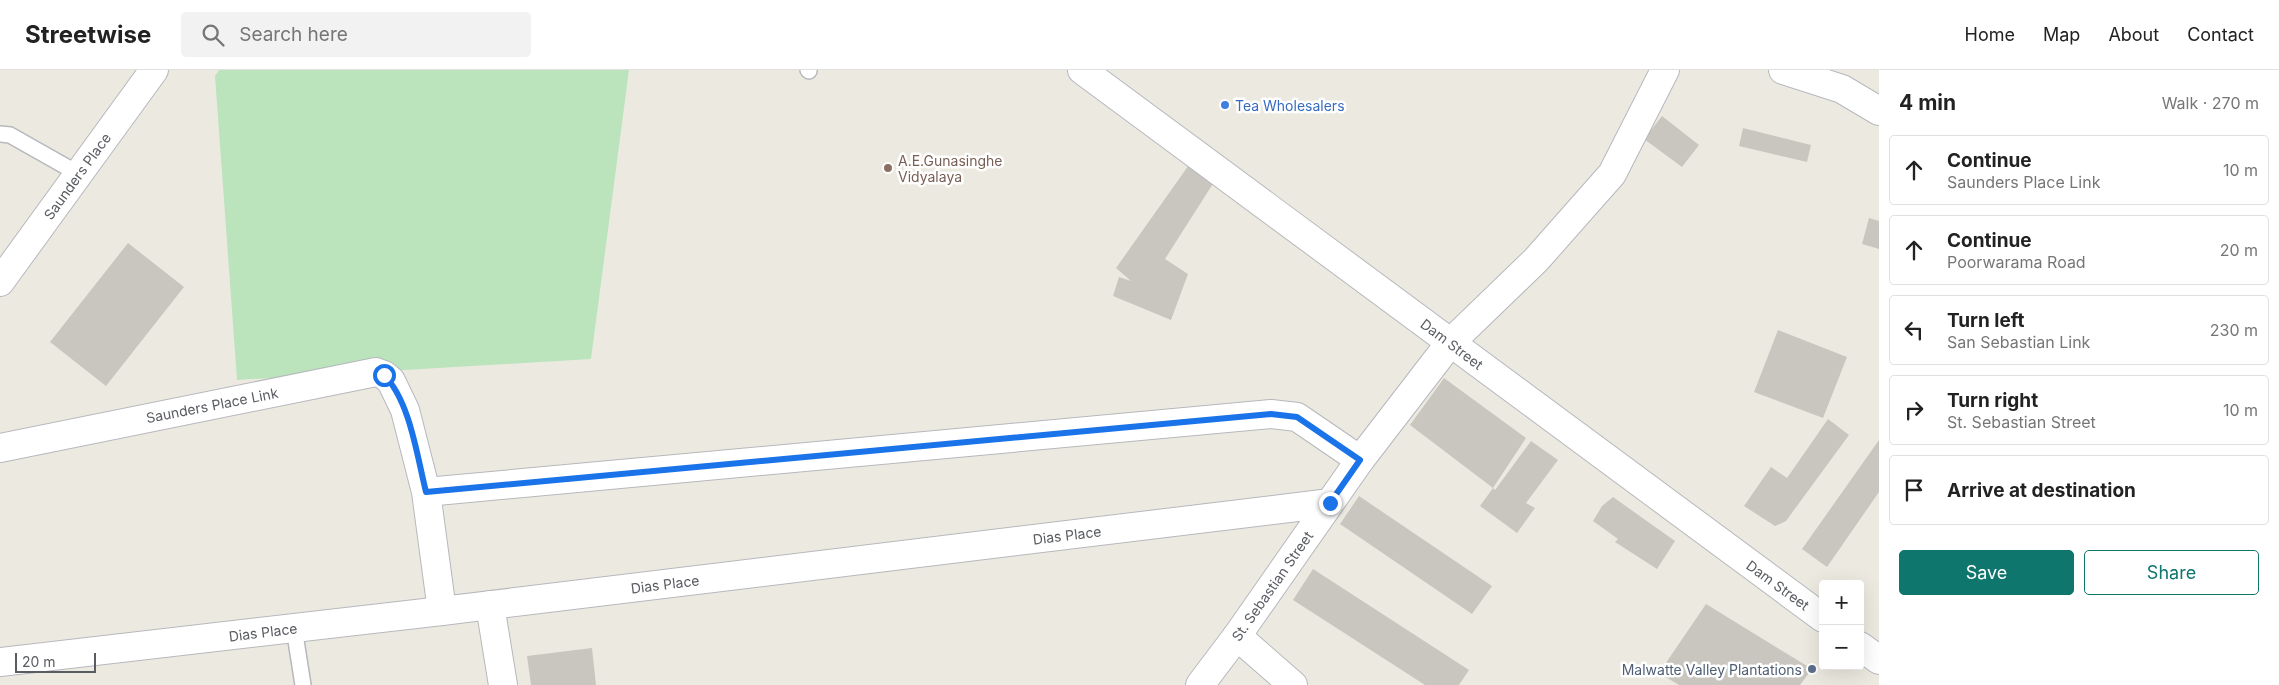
<!DOCTYPE html>
<html lang="en">
<head>
<meta charset="utf-8">
<style>
	:root { --surface:#fff; --page:#f2f2f2; --text:#222; --muted:#767676; --line:#e0e0e0; --accent:#0f766e }
	body { margin:0; font-family:Inter,sans-serif; background:var(--page); color:var(--text) }
	.controls { position:absolute; right:15px; bottom:15px; display:grid; overflow:hidden; border-radius:5px; box-shadow:0 5px 20px #0002 }
	.controls button { width:45px; height:45px; display:grid; place-items:center; padding:0; border:0; border-bottom:1px solid var(--line); background:var(--surface); color:var(--text); font:25px sans-serif }
	.scale { position:absolute; left:15px; bottom:12px; width:81px; box-sizing:border-box; padding-left:5px; border:2px solid #595c61; border-top:0; font-size:14px; line-height:18px; white-space:nowrap; color:#595c61; -webkit-text-stroke:4px #fff; paint-order:stroke }
	.stop { position:absolute; width:15px; height:15px; margin:-11px; border:4px solid #1a73e8; border-radius:50%; background:#fff }
	.stop.end { background:#1a73e8; border-color:#fff; box-shadow:0 1px 5px #0008 }
	.list { margin:0; padding:0; list-style:none }
	h2 { display:flex; justify-content:space-between; align-items:center; height:65px; margin:0; padding:0 20px; font-size:21px }
	h2 small { font-size:16px; font-weight:400; color:var(--muted) }
	.list li { display:grid; grid-template-columns:32px 1fr auto; gap:15px; align-items:center; box-sizing:border-box; height:70px; margin:0 10px 10px; padding:0 10px; border:1px solid var(--line); border-radius:5px }
	.list b { display:block; font-size:19px; white-space:nowrap }
	.list p { margin:0; font-size:16px; white-space:nowrap; color:var(--muted) }
	.list em { font-size:16px; font-style:normal; color:var(--muted) }
	.actions { display:flex; gap:10px; padding:15px 20px }
	.actions a { flex:1; padding:11px 0; border:1px solid var(--accent); border-radius:5px; text-align:center; font-size:18px; color:var(--accent) }
	.actions .main { background:var(--accent); color:#fff }
	.icon { flex:none; width:28px; height:28px; fill:none; stroke:currentColor; stroke-width:2; stroke-linecap:round; stroke-linejoin:round }
	.map { position:relative; flex:none; width:1879px; height:615px; overflow:hidden }
	header { display:flex; align-items:center; gap:30px; box-sizing:border-box; height:70px; padding:0 25px; background:var(--surface); border-bottom:1px solid var(--line) }
	header strong { font-size:24px }
	nav { display:flex; gap:28px; margin-inline-start:auto; font-size:18px }
	.search { width:350px; height:45px; background:var(--page); display:flex; align-items:center; gap:12px; box-sizing:border-box; padding:0 18px; border-radius:5px; color:var(--muted); font-size:19px }
	main { display:flex }
	aside { flex:1; background:var(--surface) }
	.map>svg:first-child { display:block }
	.green { fill:#bbe4bd }
	.building { fill:#c9c6bf }
	.lines { fill:none; stroke-linecap:round; stroke-linejoin:round }
	.service-casing { stroke:#b6b8bd; stroke-width:18 }
	.minor-casing { stroke:#b6b8bd; stroke-width:30 }
	.tertiary-casing { stroke:#b6b8bd; stroke-width:30 }
	.service { stroke:#fff; stroke-width:15 }
	.minor { stroke:#fff; stroke-width:28 }
	.tertiary { stroke:#fff; stroke-width:28 }
	.route { stroke:#1a73e8; stroke-width:6 }
	.shop-dot { fill:#3f7fe0; stroke:#fff; stroke-width:2 }
	.education-dot { fill:#8d6e63; stroke:#fff; stroke-width:2 }
	.service-dot { fill:#5c6f8a; stroke:#fff; stroke-width:2 }
	.labels { text-anchor:middle; dominant-baseline:central; stroke-width:5; stroke-linejoin:round; paint-order:stroke }
	.shop-label { font-size:14px; fill:#366cbe; stroke:#fff; text-anchor:start }
	.education-label { font-size:14px; fill:#785e54; stroke:#fff; text-anchor:start }
	.street-label { font-size:14px; fill:#595c61; stroke:#fff }
	.service-label { font-size:14px; fill:#4e5e75; stroke:#fff; text-anchor:end }
</style>
</head>
<body>
<header>
<strong>Streetwise</strong>
<div class="search"><svg class="icon" aria-label="search" viewBox="0 0 24 24"><circle cx="10" cy="10" r="6"/><path d="M15 15l6 6"/></svg>Search here</div>
<nav><a>Home</a><a>Map</a><a>About</a><a>Contact</a></nav>
</header>
<main>
<div class="map">
<svg width="1879" height="615" viewBox="0 0 1879 615">
	<rect width="100%" height="100%" fill="#eceae0"/>
	<path class="green" d="M219 0H629L591 289 237 310 215 6Z"/>
	<path class="building" d="M1662 46 1699 75 1682 97 1644 69Z
		M1743 58 1811 75 1807 92 1739 76Z
		M1191 92 1216 109 1165 189 1188 204 1171 250 1113 226 1119 207 1131 211 1116 198Z
		M1869 148 1879 151V179L1862 174Z
		M128 173 184 217 106 316 50 272Z
		M1778 260 1847 287 1823 348 1754 322Z
		M1444 308 1526 368 1493 418 1495 420 1531 371 1558 390 1526 433 1535 438 1517 463 1480 436 1493 418 1410 355Z
		M1828 349 1849 365 1786 451 1775 456 1744 436 1771 397 1787 408Z
		M1879 370V422L1827 497 1802 479Z
		M1359 426 1492 516 1472 544 1340 454Z
		M1613 427 1675 471 1657 499 1615 472 1618 469 1593 451 1602 436Z
		M1313 499 1469 600 1459 615H1425L1293 530Z
		M1706 534 1812 599 1800 615H1679L1659 603Z
		M592 578 596 615H531L527 586Z"/>
	<g class="lines">
		<defs>
			<path id="service" d="M808 0 809 1
				M0 64 10 65 79 104
				M294 558 303 615"/>
			<path id="minor" d="M1783 0 1842 19 1879 41
				M1450 273 1536 190 1612 104 1665 0
				M0 378 376 302 384 305 391 311 405 340 426 422 442 541
				M426 422 1271 344 1297 347 1360 390
				M490 535 503 615
				M1237 566 1293 615"/>
			<path id="tertiary" d="M1082 0 1823 548
				M0 212 154 0
				M1860 576 1879 590
				M0 592 442 541 1330 433
				M1200 615 1237 566 1360 390 1450 273"/>
		</defs>
		<use href="#service" class="service-casing"/>
		<use href="#minor" class="minor-casing"/>
		<use href="#tertiary" class="tertiary-casing"/>
		<use href="#service" class="service"/>
		<use href="#minor" class="minor"/>
		<use href="#tertiary" class="tertiary"/>
	</g>
	<g class="lines">
		<path class="route" d="M384 305C410 331 417 386 426 422L1271 344 1297 347 1360 390 1330 433"/>
	</g>
	<circle class="shop-dot" cx="1225" cy="35" r="5"/>
	<circle class="education-dot" cx="888" cy="98" r="5"/>
	<circle class="service-dot" cx="1812" cy="599" r="5"/>
	<g class="labels">
		<g class="shop-label">
			<text x="1235" y="35">Tea Wholesalers</text>
		</g>
		<g class="education-label">
			<text x="898" y="90">A.E.Gunasinghe<tspan x="898" dy="16">Vidyalaya</tspan></text>
		</g>
		<g class="street-label">
			<text transform="translate(77 106) rotate(-54)">Saunders Place</text>
			<text transform="translate(1452 274) rotate(37)">Dam Street</text>
			<text transform="translate(212 335) rotate(-11)">Saunders Place Link</text>
			<text transform="translate(1067 465) rotate(-7)">Dias Place</text>
			<text transform="translate(665 514) rotate(-7)">Dias Place</text>
			<text transform="translate(1778 515) rotate(36)">Dam Street</text>
			<text transform="translate(1272 516) rotate(-55)">St. Sebastian Street</text>
			<text transform="translate(263 562) rotate(-7)">Dias Place</text>
		</g>
		<g class="service-label">
			<text x="1802" y="599">Malwatte Valley Plantations</text>
		</g>
	</g>
</svg>
<div class="controls">
<button>+</button>
<button>−</button>
</div>
<div class="scale">20 m</div>
<div class="stop" style="left:384px;top:305px"></div>
<div class="stop end" style="left:1330px;top:433px"></div>
</div>
<aside>
<h2>4 min<small>Walk · 270 m</small></h2>
<ul class="list">
<li><svg class="icon" aria-label="ahead" viewBox="0 0 24 24"><path d="M12 20V5M6 11l6-6 6 6"/></svg><div><b>Continue</b><p>Saunders Place Link</p></div><em>10 m</em></li>
<li><svg class="icon" aria-label="ahead" viewBox="0 0 24 24"><path d="M12 20V5M6 11l6-6 6 6"/></svg><div><b>Continue</b><p>Poorwarama Road</p></div><em>20 m</em></li>
<li><svg class="icon" aria-label="left" viewBox="0 0 24 24"><path d="M17 20v-9H6M10 6l-5 5 5 5"/></svg><div><b>Turn left</b><p>San Sebastian Link</p></div><em>230 m</em></li>
<li><svg class="icon" aria-label="right" viewBox="0 0 24 24"><path d="M7 20v-9h11M14 6l5 5-5 5"/></svg><div><b>Turn right</b><p>St. Sebastian Street</p></div><em>10 m</em></li>
<li><svg class="icon" aria-label="arrive" viewBox="0 0 24 24"><path d="M6 21V4h12l-3 4 3 4H6"/></svg><div><b>Arrive at destination</b></div></li>
</ul>
<div class="actions"><a class="main">Save</a><a>Share</a></div>
</aside>
</main>
</body>
</html>
